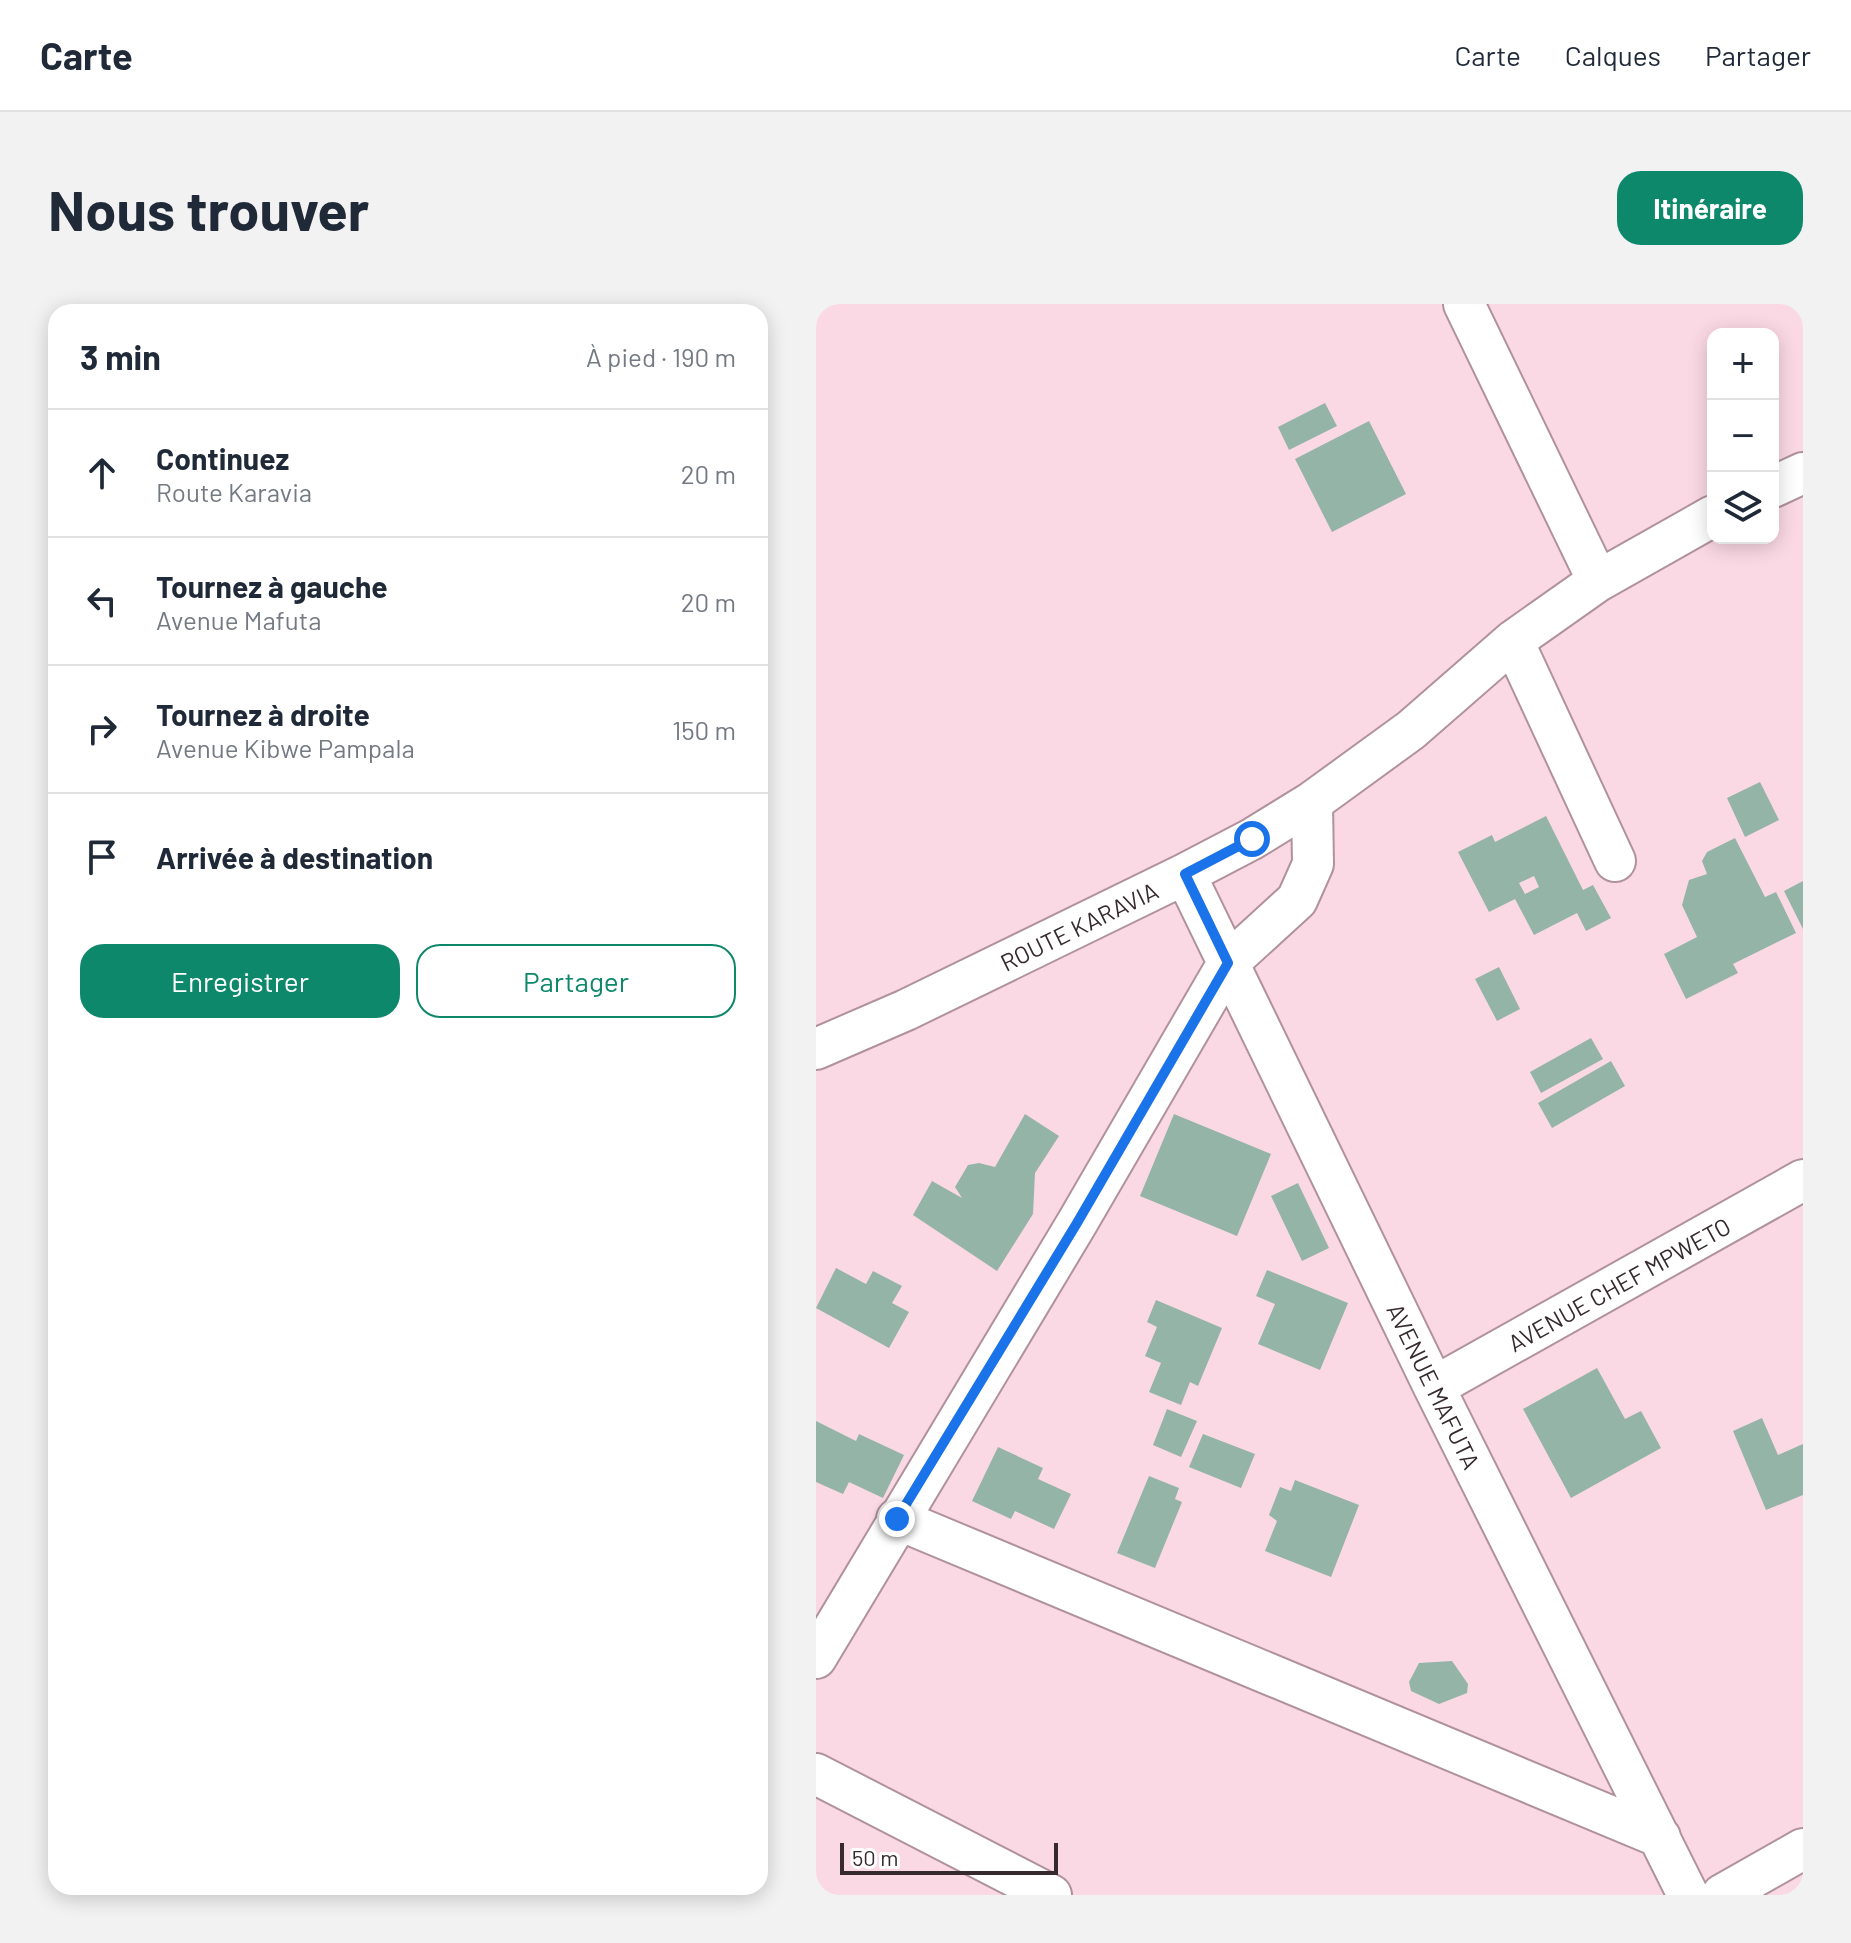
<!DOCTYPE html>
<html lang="fr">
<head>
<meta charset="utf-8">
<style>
	:root { --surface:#fff; --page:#f2f2f3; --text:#1f2937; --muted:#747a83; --line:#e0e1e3; --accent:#0e886a }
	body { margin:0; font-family:Barlow,sans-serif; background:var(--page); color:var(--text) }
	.controls { position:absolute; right:24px; top:24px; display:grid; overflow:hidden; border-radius:16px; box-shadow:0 4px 20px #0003 }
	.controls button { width:72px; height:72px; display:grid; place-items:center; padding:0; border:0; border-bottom:2px solid var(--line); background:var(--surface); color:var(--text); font:40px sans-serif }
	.scale { position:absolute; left:24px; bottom:20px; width:218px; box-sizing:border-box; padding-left:8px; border:4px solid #362a2e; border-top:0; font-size:22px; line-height:28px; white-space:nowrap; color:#362a2e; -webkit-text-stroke:6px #fff; paint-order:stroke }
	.stop { position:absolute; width:24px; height:24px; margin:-18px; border:6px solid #1a73e8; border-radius:50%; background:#fff }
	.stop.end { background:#1a73e8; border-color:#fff; box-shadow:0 2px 8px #0008 }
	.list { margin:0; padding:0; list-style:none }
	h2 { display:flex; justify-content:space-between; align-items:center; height:104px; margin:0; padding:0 32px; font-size:34px }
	h2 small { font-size:26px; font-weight:400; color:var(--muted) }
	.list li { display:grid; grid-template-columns:52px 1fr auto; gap:24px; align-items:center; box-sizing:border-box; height:128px; padding:0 32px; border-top:2px solid var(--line) }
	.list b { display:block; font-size:30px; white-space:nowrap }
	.list p { margin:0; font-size:26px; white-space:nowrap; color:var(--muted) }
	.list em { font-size:26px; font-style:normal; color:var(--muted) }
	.actions { display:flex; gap:16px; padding:24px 32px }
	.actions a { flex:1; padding:18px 0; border:2px solid var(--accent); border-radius:24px; text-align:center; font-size:28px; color:var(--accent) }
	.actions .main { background:var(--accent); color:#fff }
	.icon { flex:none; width:44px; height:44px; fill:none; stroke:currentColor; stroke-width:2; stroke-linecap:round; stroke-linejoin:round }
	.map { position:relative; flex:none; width:987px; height:1591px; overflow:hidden; border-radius:24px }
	header { display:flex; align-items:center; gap:48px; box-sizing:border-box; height:112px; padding:0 40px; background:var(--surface); border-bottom:2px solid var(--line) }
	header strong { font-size:38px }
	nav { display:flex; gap:44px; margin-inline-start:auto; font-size:28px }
	.intro { display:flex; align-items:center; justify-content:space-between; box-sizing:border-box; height:192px; padding:0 48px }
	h1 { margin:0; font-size:56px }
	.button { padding:20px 36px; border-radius:24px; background:var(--accent); color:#fff; font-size:28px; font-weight:700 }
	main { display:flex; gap:48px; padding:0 48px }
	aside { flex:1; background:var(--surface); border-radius:24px; box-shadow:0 4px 20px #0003 }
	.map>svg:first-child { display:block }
	.building { fill:#93b4a7; fill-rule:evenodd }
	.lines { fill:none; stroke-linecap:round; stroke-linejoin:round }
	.minor-casing { stroke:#b0929c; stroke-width:44 }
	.minor { stroke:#fff; stroke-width:40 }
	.route { stroke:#1a73e8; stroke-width:10 }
	.labels { text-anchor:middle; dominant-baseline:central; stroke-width:6; stroke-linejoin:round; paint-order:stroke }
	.street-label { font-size:24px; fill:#362a2e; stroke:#fff }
</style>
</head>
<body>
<header>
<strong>Carte</strong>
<nav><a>Carte</a><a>Calques</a><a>Partager</a></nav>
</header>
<div class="intro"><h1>Nous trouver</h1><a class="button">Itinéraire</a></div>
<main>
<aside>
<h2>3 min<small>À pied · 190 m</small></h2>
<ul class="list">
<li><svg class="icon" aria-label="ahead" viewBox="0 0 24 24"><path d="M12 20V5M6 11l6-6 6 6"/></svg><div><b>Continuez</b><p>Route Karavia</p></div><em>20 m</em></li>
<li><svg class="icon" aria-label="left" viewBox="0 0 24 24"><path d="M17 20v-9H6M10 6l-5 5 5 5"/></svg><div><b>Tournez à gauche</b><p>Avenue Mafuta</p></div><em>20 m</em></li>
<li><svg class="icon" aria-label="right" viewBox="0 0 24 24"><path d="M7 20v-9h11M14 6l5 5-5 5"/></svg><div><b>Tournez à droite</b><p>Avenue Kibwe Pampala</p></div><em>150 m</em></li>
<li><svg class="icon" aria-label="arrive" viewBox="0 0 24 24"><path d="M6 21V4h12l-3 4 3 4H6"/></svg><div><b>Arrivée à destination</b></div></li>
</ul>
<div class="actions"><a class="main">Enregistrer</a><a>Partager</a></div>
</aside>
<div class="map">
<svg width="987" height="1591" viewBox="0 0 987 1591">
	<rect width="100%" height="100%" fill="#fbd9e4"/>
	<path class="building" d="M509 99 521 122 473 146 462 123Z
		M553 117 590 190 516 228 479 155Z
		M944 478 963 516 929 533 911 494Z
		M730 512 767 586 777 581 795 614 770 627 761 609 718 631 699 595 673 608 642 548 676 531 679 538ZM718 572 723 583 709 590 703 579Z
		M919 534 949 593 960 588 980 629 917 660 922 669 870 695 848 650 881 633 866 601 873 576 891 570 886 557 891 548Z
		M987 577V625L968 587Z
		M683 663 704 705 681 717 659 675Z
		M775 734 787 755 725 789 714 768Z
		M795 757 809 782 736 824 722 799Z
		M209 810 243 832 219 869 217 910 181 967 97 911 116 877 146 894 139 883 152 861 163 859 179 863Z
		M358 810 455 850 421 932 324 892Z
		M482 879 513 944 486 957 455 892Z
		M20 964 50 980 57 967 86 982 76 999 93 1008 73 1044 0 1004Z
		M451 966 532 999 504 1066 442 1040 459 1000 440 992Z
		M340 996 406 1024 382 1082 374 1078 365 1101 333 1088 345 1059 329 1052 341 1023 331 1018Z
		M781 1064 809 1115 825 1107 845 1144 755 1194 707 1105Z
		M351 1105 381 1117 365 1153 337 1141Z
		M946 1114 962 1151 987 1140V1191L950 1206 917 1127Z
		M0 1117 40 1137 43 1130 88 1151 67 1194 33 1178 27 1190 0 1178Z
		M387 1130 439 1150 425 1184 373 1163Z
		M182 1143 227 1164 222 1175 255 1190 238 1225 199 1207 195 1215 156 1197Z
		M333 1172 363 1184 359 1195 366 1198 339 1264 301 1249Z
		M479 1176 543 1201 515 1273 449 1247 461 1217 453 1211 464 1183 475 1187Z
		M636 1357 652 1380 651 1389 623 1400 595 1387 593 1378 603 1359Z"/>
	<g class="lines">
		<defs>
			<path id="minor" d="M648 0 782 277
				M957 183 987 169
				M697 337 799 557
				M369 570 618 1083 872 1591
				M0 745 90 706 369 570 436 535 496 498 595 426 697 337 782 277 897 212
				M618 1083 987 876
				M81 1215 844 1533
				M0 1354 261 919 412 659 481 596 497 560 496 498
				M0 1470 235 1591
				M906 1591 987 1545"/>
		</defs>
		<use href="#minor" class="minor-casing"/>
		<use href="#minor" class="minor"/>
	</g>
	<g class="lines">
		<path class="route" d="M81 1215 261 919 412 659 369 570 436 535"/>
	</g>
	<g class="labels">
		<g class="street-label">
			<text transform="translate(263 622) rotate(-26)">ROUTE KARAVIA</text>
			<text transform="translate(803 980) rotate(-29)">AVENUE CHEF MPWETO</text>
			<text transform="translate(618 1082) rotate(64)">AVENUE MAFUTA</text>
		</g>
	</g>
</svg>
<div class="controls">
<button>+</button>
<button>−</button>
<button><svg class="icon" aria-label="layers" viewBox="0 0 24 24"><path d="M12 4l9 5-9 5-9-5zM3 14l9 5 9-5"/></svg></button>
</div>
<div class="scale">50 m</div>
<div class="stop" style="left:436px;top:535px"></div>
<div class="stop end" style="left:81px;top:1215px"></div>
</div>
</main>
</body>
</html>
